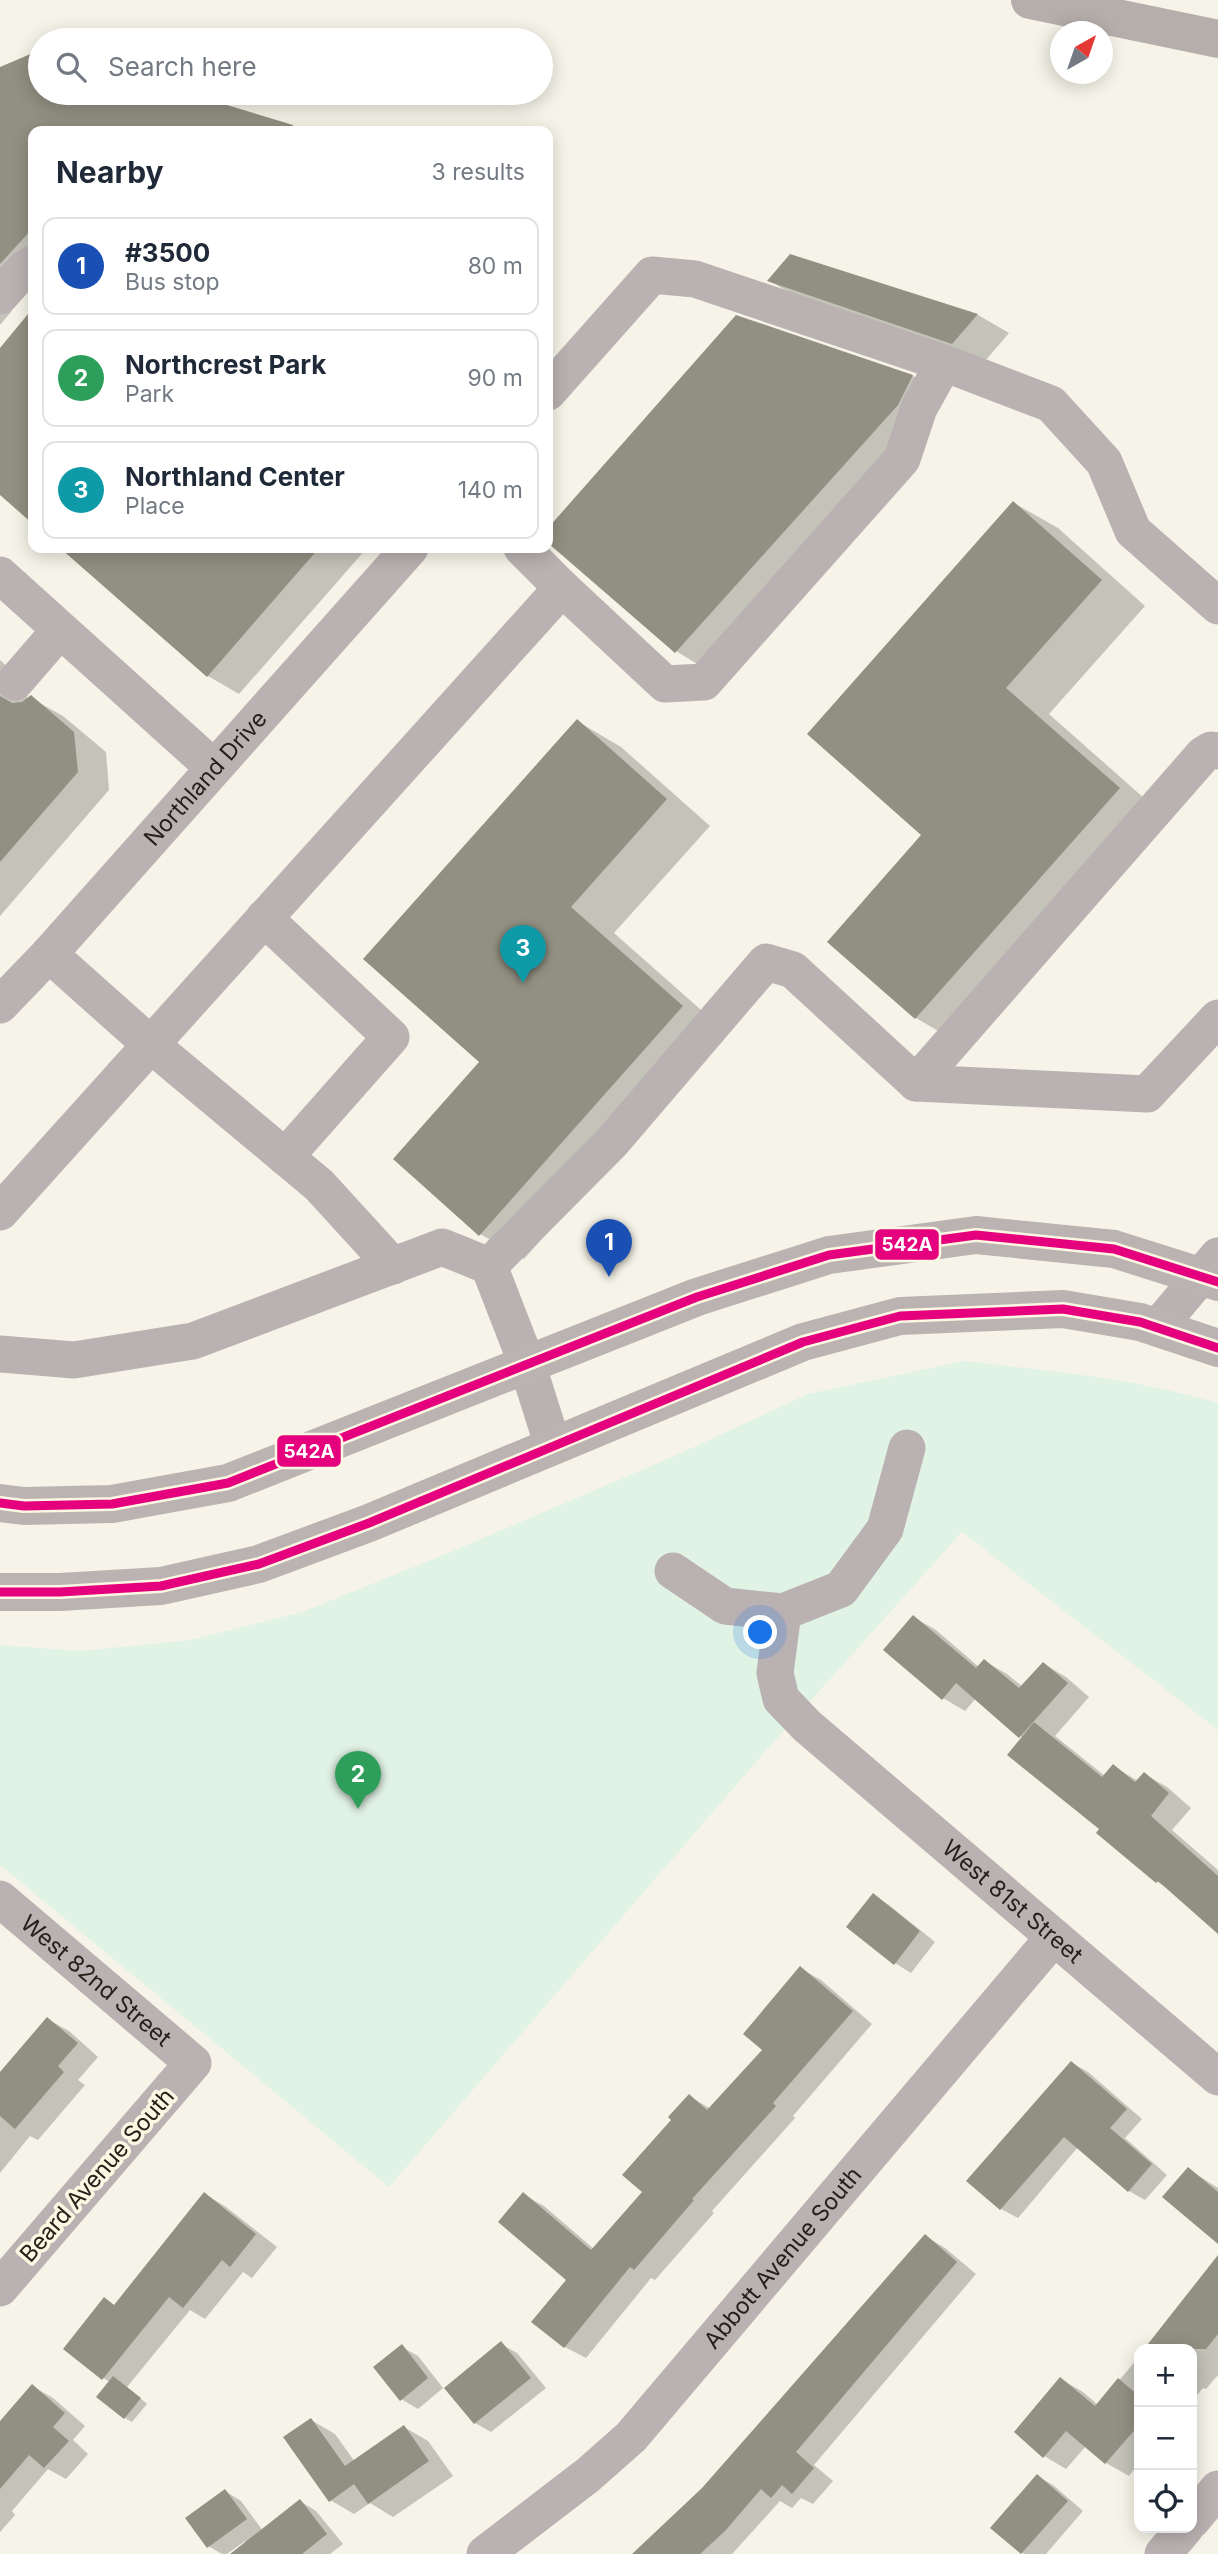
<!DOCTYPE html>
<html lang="en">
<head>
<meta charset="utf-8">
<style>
	:root { --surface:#fff; --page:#f6f6f7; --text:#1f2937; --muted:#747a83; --line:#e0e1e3; --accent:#ea580c }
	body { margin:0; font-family:Inter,sans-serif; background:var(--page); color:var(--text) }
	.controls { position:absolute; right:21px; bottom:21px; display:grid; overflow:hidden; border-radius:14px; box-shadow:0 4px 18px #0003 }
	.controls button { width:63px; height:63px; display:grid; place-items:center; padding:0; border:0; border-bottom:2px solid var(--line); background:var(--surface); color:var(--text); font:35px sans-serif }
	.compass { position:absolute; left:1050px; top:21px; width:63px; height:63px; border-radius:50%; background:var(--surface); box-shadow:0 4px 18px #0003; rotate:40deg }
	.you { position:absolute; left:761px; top:1633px; width:24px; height:24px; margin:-18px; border:5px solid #fff; border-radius:50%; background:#1a73e8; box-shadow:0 0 0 10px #1a73e833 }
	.badge { display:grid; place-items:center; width:46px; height:46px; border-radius:50%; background:var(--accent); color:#fff; font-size:23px; font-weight:700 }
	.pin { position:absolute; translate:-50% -58px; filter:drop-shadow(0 2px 4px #0008) }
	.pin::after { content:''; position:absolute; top:37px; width:24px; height:21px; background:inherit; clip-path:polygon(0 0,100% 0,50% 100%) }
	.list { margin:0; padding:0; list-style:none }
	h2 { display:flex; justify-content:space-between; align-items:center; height:91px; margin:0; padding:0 28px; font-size:30px }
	h2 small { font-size:23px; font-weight:400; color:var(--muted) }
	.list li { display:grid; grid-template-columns:46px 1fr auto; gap:21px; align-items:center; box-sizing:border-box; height:98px; margin:0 14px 14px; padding:0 14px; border:2px solid var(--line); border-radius:14px }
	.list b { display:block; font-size:26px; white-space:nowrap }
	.list p { margin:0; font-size:23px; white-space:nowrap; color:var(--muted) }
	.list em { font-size:23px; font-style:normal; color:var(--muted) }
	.icon { flex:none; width:38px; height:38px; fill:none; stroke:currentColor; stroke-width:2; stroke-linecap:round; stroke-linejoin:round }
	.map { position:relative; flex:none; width:1218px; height:2554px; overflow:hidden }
	.search { position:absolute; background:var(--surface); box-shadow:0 4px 18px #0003; left:28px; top:28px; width:525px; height:77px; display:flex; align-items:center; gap:18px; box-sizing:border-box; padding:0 24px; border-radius:38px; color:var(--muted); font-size:26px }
	.panel { position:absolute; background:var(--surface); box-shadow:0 4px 18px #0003; left:28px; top:126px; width:525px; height:427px; border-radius:14px }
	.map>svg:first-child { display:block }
	.green { fill:#e1f3e5 }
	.shadow { fill:#0003 }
	.building { fill:#929082 }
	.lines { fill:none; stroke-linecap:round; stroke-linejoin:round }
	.minor { stroke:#bab2b2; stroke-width:37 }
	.major { stroke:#bbb3b1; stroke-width:38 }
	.highway { stroke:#b5aeab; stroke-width:38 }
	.bus-1-casing { stroke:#fcf7e2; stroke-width:14 }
	.bus-1 { stroke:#e5007d; stroke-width:9 }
	.labels { text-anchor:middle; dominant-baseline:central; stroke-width:7; stroke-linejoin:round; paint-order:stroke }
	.street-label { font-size:23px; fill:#232119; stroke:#fcf7e2 }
	.line-badge { stroke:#fcf7e2; stroke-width:2.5 }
	.badge-label { font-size:19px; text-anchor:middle; font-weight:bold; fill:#fff }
</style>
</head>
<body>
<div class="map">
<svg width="1218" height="2554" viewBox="0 0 1218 2554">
	<rect width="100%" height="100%" fill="#f6f4e8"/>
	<path class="green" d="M964 1361C1049 1371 1136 1378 1218 1403V1730L962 1532 763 1754 389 2187 0 1865V1645L81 1651 190 1640 302 1612 446 1554 679 1454 808 1394Z"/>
	<path class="shadow" d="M40 52V93H181L273 120 292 131H33V281L16 300 11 312 0 325V68Z
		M791 256 978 315 1009 333 985 361 800 298 769 281Z
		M33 311V522L0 492V351Z
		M737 317 913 376 944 395 707 670 676 651 548 541V531Z
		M1014 503 1058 528 1145 606 1049 714 1162 814 959 1043 916 1018 924 835Z
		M63 548H367L239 694 208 676Z
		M0 660 30 687 26 701 31 698 63 716 106 752 109 790 0 916Z
		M577 721 621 747 710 826 614 933 726 1032 524 1259 480 1234 482 1062Z
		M913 1617 936 1630 979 1667 984 1661 1007 1674 1023 1687 1044 1664 1066 1677 1089 1697 1055 1736 1105 1776 1113 1766 1138 1781 1144 1774 1167 1787 1191 1808 1172 1830 1218 1870V1932L1168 1888 1157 1882 1101 1829 1023 1738 976 1698 965 1711 943 1698Z
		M873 1896 889 1905 935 1942 911 1973 895 1963Z
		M801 1969 821 1980 872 2024 793 2116 795 2118 712 2211 714 2213 655 2280 651 2278 586 2358 565 2347 568 2279 524 2195 544 2206 594 2249 645 2192 674 2120 689 2096 711 2109 764 2050Z
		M47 2019 69 2031 98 2057 78 2080 85 2085 38 2140 30 2136 0 2173V2075Z
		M1072 2063 1088 2072 1142 2119 1125 2138 1167 2175 1145 2200 1129 2191 1078 2147 1018 2218 1001 2209 969 2181Z
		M1188 2169 1218 2188V2242Z
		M205 2194 226 2207 277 2247 252 2278 243 2272 205 2319 190 2310 127 2387 147 2404 132 2422 125 2418 110 2382 103 2378 105 2300 116 2306Z
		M925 2236 945 2248 976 2274 814 2465 833 2481 813 2504 801 2498 792 2508 780 2501 732 2554H634L703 2489Z
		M1218 2258V2375L1206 2389 1203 2388 1192 2401V2349H1146Z
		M501 2344 517 2353 546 2388 491 2432 475 2423Z
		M402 2347 418 2356 443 2388 418 2409 401 2399Z
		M1139 2357V2463L1129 2476 1106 2463 1086 2446 1066 2469 1044 2456 1061 2379 1083 2392 1098 2405Z
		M32 2386 53 2398 85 2426 73 2440 88 2454 66 2479 48 2469 12 2511 15 2515 0 2532V2423Z
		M311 2420 335 2434 355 2462 404 2427 428 2441 453 2476 393 2517 370 2503 354 2514 330 2500Z
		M1037 2476 1053 2485 1083 2511 1046 2554H1024L992 2528Z
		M225 2491 241 2501 263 2531 300 2501 316 2511 343 2544 330 2554H256L245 2541 227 2554H222L208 2546Z"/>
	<path class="building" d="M40 50V93H187L293 125V131H33V228L0 264V67Z
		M790 254 978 314 952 344 767 281Z
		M33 308V524L0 495V348Z
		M736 315 913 375 898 405 675 653 548 543V528Z
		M1013 501 1102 580 1006 688 1120 788 915 1019 827 942 921 835 807 734Z
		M60 548H319L207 677Z
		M31 695 74 732 78 772 0 862V696L12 703 22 702Z
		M577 719 667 799 571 907 683 1006 479 1236 393 1159 479 1062 363 959Z
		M913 1615 976 1668 984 1659 1019 1688 1043 1662 1068 1683 1019 1738 956 1683 942 1700 883 1650Z
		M1034 1722 1102 1777 1113 1764 1135 1782 1144 1772 1169 1793 1151 1816 1218 1876V1934L1158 1881 1156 1883 1096 1833 1099 1829 1007 1755Z
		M873 1893 920 1931 894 1965 846 1927Z
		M800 1966 853 2011 773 2103 776 2106 692 2199 694 2200 634 2270 630 2267 564 2348 531 2322 566 2280 498 2222 523 2192 591 2250 642 2192 622 2175 671 2120 668 2117 689 2094 707 2110 762 2050 743 2034Z
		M47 2017 78 2043 58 2066 64 2072 15 2129 0 2116V2072Z
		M1071 2061 1127 2109 1110 2128 1152 2164 1128 2192 1064 2137 1000 2210 966 2181Z
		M1188 2167 1218 2192V2244L1162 2197Z
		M204 2192 256 2234 230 2267 222 2260 183 2308 169 2297 102 2380 63 2349 104 2297 114 2305Z
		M925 2234 957 2262 796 2452 814 2468 792 2494 782 2485 771 2498 761 2489 725 2531 700 2554H632L702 2488Z
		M1218 2255V2334L1206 2349H1144Z
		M501 2341 531 2378 474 2424 444 2388Z
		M402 2344 428 2378 400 2401 373 2367Z
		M113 2376 141 2398 124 2419 96 2397Z
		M1060 2377 1095 2406 1118 2378 1139 2396V2425L1105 2464 1066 2431 1043 2458 1014 2432Z
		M32 2384 65 2413 53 2427 69 2441 44 2468 29 2455 0 2489V2421Z
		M311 2418 345 2466 404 2425 429 2461 368 2504 354 2484 329 2502 283 2437Z
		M1037 2474 1068 2501 1021 2554 990 2528Z
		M225 2489 247 2519 207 2548 185 2518Z
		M300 2499 327 2534 302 2554H230Z"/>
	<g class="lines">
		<g class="minor">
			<path d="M0 296 24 269 33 264"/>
			<path d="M548 392 652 275 695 279 944 363"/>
			<path d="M522 548 562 588"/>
			<path d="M0 575 214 768"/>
			<path d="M15 682 60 630"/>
			<path d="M264 918 391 1037 285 1157"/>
			<path d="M49 954 150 1044 319 1185 393 1266"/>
			<path id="s1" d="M0 1005 49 954 410 548"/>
			<path d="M916 1083 1203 755 1211 750 1218 751"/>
			<path d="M0 1212 562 588 665 684 704 682 902 459 919 408 944 363 1051 404 1104 462 1133 531 1218 606"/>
			<path d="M489 1266 612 1142 766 962 793 970 916 1083 1147 1094 1218 1018"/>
			<path d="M1157 1328 1218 1256"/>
			<path d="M0 1354 74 1360 193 1341 442 1247 489 1266 527 1364 553 1446"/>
			<path d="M673 1571 725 1606 783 1612 841 1589 885 1529 907 1448"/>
			<path id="s2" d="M783 1612 775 1673 781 1699 807 1726 1218 2077"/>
			<path id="s3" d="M0 1899 193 2063 0 2288"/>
			<path d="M1192 2520 1218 2489"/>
			<path id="s4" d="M485 2554 588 2475 631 2437 1054 1937"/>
			<path d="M1163 2554 1185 2528"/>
		</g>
		<path class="major" d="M0 1503 24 1506 112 1504 228 1483 697 1297 829 1255 976 1235 1114 1249 1218 1282
			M0 1592H60L161 1586 259 1564 369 1523 803 1342 900 1316 1063 1309 1140 1322 1218 1348"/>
		<path class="highway" d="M1030 0 1218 39"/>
		<defs>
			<path id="bus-1" d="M0 1503 24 1506 112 1504 228 1483 697 1297 829 1255 976 1235 1114 1249 1218 1282
				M0 1592H60L161 1586 259 1564 369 1523 803 1342 900 1316 1063 1309 1140 1322 1218 1348"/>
		</defs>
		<use href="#bus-1" class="bus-1-casing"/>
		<use href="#bus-1" class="bus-1"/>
	</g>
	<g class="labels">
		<g class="street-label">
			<text stroke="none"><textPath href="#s1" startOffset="306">Northland Drive</textPath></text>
			<text stroke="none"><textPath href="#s2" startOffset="396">West 81st Street</textPath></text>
			<text stroke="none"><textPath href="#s3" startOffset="126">West 82nd Street</textPath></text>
			<text transform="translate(97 2175) rotate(-49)">Beard Avenue South</text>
			<text stroke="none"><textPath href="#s4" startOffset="422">Abbott Avenue South</textPath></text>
		</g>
	</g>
	<g class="line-badge">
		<rect x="874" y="1228" width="66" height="33" rx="7" fill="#e5007d"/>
		<rect x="276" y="1434" width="66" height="34" rx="7" fill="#e5007d"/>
	</g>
	<g class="badge-label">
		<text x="907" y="1251">542A</text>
		<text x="309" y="1458">542A</text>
	</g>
</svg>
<div class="controls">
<button>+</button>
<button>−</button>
<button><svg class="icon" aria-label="locate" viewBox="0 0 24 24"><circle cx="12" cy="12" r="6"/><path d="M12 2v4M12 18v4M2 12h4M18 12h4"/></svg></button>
</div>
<svg class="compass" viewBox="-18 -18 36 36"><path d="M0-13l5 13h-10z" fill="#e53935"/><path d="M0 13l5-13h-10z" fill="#747a83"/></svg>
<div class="you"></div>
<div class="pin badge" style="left:609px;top:1277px;background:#1a4fb4">1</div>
<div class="pin badge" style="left:358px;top:1809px;background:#2e9e5b">2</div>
<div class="pin badge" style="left:523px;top:983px;background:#0f9aa8">3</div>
<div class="search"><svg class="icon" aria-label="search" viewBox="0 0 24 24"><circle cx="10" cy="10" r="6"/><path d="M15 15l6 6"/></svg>Search here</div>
<section class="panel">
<h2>Nearby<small>3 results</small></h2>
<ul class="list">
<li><span class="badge" style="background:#1a4fb4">1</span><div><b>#3500</b><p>Bus stop</p></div><em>80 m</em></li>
<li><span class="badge" style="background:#2e9e5b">2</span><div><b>Northcrest Park</b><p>Park</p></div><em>90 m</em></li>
<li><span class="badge" style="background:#0f9aa8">3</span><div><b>Northland Center</b><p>Place</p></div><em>140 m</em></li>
</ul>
</section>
</div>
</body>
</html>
